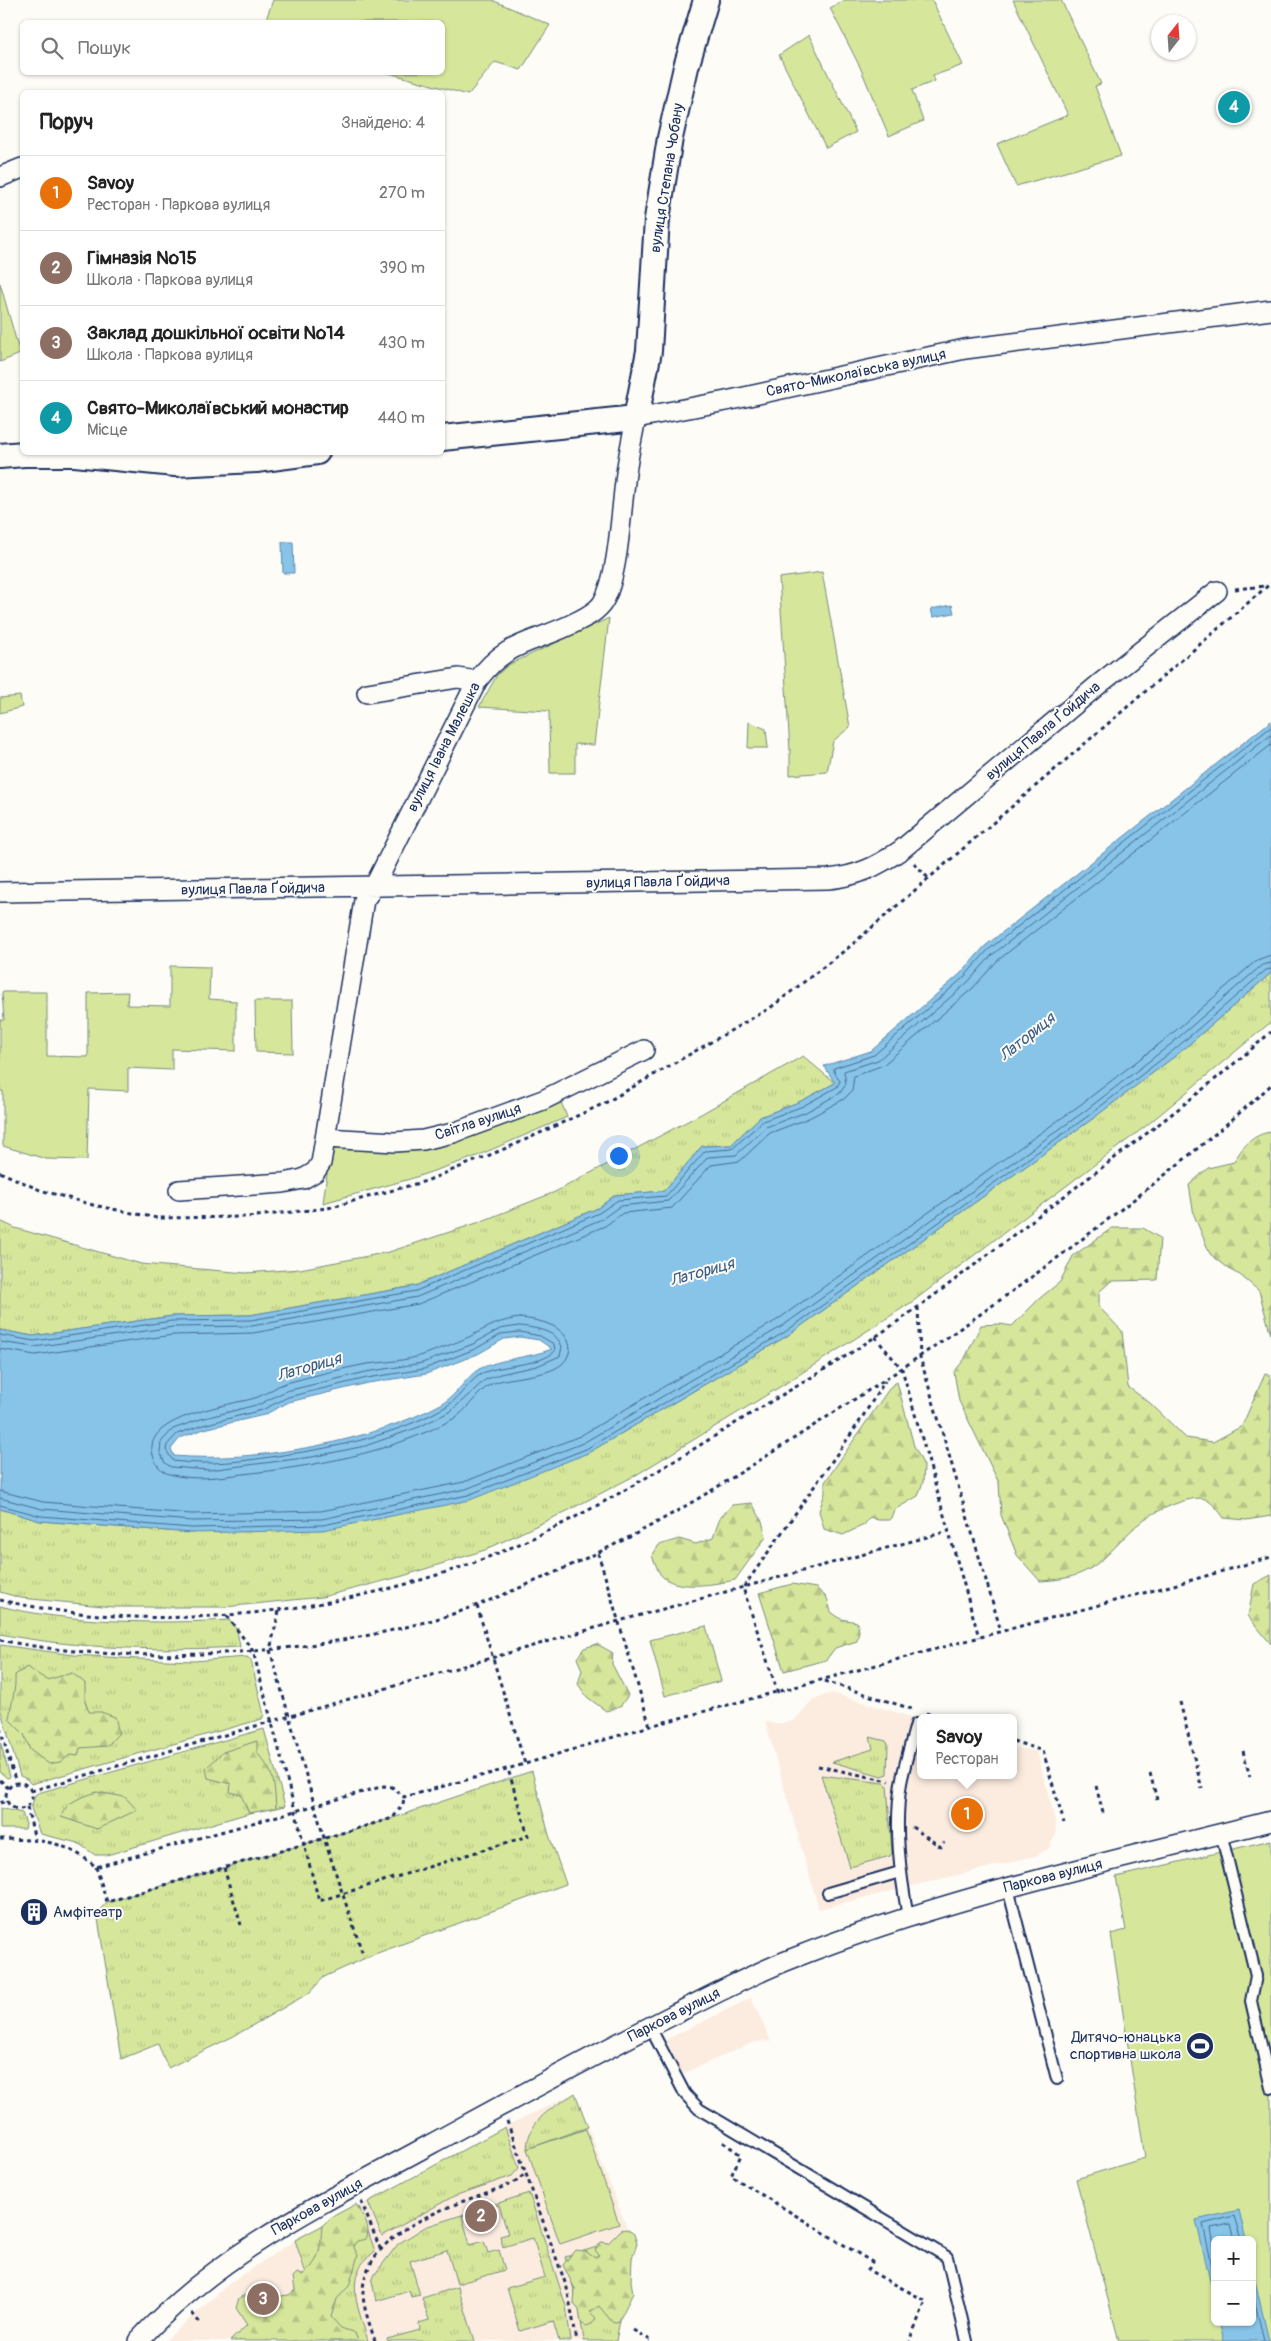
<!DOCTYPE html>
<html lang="uk">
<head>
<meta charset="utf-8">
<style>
	:root { --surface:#fff; --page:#f2f2f2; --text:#222; --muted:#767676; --line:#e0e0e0; --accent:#1b2f5e }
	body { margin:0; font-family:Pangolin,sans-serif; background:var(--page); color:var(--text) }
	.controls { position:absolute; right:15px; bottom:15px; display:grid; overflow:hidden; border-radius:8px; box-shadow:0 1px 4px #0004 }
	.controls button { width:45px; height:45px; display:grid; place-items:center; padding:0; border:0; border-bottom:1px solid var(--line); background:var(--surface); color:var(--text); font:25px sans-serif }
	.compass { position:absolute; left:1151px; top:15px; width:45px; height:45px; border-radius:50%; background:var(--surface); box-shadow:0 1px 4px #0004; rotate:17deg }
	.you { position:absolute; left:618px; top:1155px; width:18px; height:18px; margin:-12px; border:4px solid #fff; border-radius:50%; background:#1a73e8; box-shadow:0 0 0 8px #1a73e833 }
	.badge { display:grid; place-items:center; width:32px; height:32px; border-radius:50%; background:var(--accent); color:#fff; font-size:16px; font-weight:700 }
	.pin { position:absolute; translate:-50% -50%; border:2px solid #fff; box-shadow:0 1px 5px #0006 }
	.popup { position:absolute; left:917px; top:1714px; width:100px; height:65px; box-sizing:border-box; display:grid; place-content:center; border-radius:8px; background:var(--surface); filter:drop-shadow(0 1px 4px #0005); font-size:16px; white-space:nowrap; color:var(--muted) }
	.popup b { font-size:19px; color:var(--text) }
	.popup::after { content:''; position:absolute; left:50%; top:100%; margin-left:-10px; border:10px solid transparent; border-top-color:var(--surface) }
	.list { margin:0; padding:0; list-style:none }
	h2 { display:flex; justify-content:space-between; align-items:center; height:65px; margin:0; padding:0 20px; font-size:21px }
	h2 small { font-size:16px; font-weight:400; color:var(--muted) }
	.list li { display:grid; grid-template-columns:32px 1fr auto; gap:15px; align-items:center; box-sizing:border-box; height:75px; padding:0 20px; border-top:1px solid var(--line) }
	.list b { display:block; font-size:19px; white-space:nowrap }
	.list p { margin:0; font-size:16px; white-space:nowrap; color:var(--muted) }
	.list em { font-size:16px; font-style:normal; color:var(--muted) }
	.icon { flex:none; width:28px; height:28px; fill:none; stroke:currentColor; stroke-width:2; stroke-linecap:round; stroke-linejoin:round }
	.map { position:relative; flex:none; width:1271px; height:2341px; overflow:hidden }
	.search { position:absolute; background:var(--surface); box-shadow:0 1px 4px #0004; left:20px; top:20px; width:425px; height:55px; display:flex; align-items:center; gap:12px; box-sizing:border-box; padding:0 18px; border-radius:8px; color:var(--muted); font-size:19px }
	.panel { position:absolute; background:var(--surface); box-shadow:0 1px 4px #0004; left:20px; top:90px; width:425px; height:365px; border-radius:8px }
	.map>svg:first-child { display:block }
	.built { fill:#fcece0 }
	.grass { fill:url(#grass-tufts); stroke:#788b7c }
	.forest { fill:url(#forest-firs); stroke:#788b7c }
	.garden { fill:#d6e79b; stroke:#788b7c; fill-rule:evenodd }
	.water { fill:#87c4e7; stroke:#5c88b0; fill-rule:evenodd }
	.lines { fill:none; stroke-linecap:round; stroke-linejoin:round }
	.shore { stroke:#466b95; stroke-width:1 }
	.service-casing { stroke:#1b2f5e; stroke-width:14 }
	.minor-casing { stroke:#1b2f5e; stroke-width:22 }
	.tertiary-casing { stroke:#1b2f5e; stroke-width:28 }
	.path { stroke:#1b2f5e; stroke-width:3; stroke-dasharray:4 4; stroke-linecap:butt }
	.service { stroke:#fdfcf7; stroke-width:10 }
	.minor { stroke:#fdfcf7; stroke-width:19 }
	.tertiary { stroke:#fdfcf7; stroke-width:24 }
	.labels { text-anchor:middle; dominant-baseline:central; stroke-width:4; stroke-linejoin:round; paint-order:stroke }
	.street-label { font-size:15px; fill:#1b2f5e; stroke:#fdfcf7 }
	.poi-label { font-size:15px; fill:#1b2f5e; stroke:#fdfcf7; text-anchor:start }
	.water-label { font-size:16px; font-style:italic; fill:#3b5c87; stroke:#fdfcf7 }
</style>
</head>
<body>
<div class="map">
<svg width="1271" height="2341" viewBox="0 0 1271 2341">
	<defs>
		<pattern id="grass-tufts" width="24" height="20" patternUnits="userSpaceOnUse" patternTransform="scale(1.25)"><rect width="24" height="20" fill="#d6e79b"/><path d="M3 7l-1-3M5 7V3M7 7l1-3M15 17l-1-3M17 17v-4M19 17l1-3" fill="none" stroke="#b7c688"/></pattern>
		<pattern id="forest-firs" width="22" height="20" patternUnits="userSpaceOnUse" patternTransform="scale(1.25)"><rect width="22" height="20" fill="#d6e79b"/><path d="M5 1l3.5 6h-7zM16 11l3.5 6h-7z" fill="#b7c688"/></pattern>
	</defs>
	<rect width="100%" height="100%" fill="#fdfcf7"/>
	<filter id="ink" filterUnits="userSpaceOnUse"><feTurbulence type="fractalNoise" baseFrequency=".02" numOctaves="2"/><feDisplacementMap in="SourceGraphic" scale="10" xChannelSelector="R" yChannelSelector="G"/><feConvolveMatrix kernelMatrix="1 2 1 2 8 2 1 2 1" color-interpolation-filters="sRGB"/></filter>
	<g filter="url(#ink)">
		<path class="built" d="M832 1693 921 1720V1775H1013V1747L1037 1751 1055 1820 1056 1835 1048 1849 1035 1856 819 1909 765 1721 775 1724 794 1721 813 1699Z
			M751 1998 771 2041 754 2042 682 2074 665 2040Z
			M575 2093 634 2247 616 2341H165L230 2283 295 2240 508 2125Z"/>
		<path class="grass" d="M1271 973V1022L1146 1126 912 1302 783 1385 636 1475 567 1511 485 1550 403 1576 322 1597 224 1607H113L21 1598 0 1592V1509L40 1521 192 1533 588 1453 787 1336 1091 1120 1179 1053Z
			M803 1056 835 1083 801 1101 760 1117 731 1145 702 1146 664 1191 615 1195 598 1208 415 1286 250 1315 172 1316 33 1336 0 1330V1221L15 1228 141 1264 246 1273 300 1269 389 1252 477 1223 555 1192 701 1114Z
			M0 1606C65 1623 162 1624 229 1620L237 1630 240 1647C160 1651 79 1649 0 1634Z
			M706 1626 721 1681 665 1696 650 1640Z
			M0 1645 74 1655 138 1659 194 1661 247 1657 251 1660 264 1715 262 1719 31 1784 27 1779 20 1776 0 1708Z
			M264 1729 285 1806 249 1813 107 1855H95L78 1843 40 1834 31 1808 35 1795 38 1793Z
			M870 1737 886 1741 888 1744 887 1774 882 1776 832 1762 873 1749Z
			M0 1741 10 1777 7 1778 0 1772Z
			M532 1771 549 1835 566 1884 372 1955 324 1977 309 1993 234 2036 168 2068 158 2044 121 2059 97 1913 107 1902 393 1818Z
			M821 1775 884 1783 887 1785 892 1853 890 1856 850 1867Z
			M0 1808 22 1813 26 1824 25 1829H0Z
			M575 2093 588 2127 527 2149C528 2119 553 2108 575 2093Z
			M505 2127 519 2168 512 2176 454 2196 382 2236 368 2202Z
			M529 2193 566 2306 571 2341H559L553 2321 520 2331 507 2288 545 2277 533 2238 503 2247 500 2236 508 2234 499 2205 462 2216 470 2245 484 2241 488 2253 499 2250 505 2270 457 2284 447 2250 410 2261 420 2295 411 2297 409 2291 376 2301 372 2281 375 2274 398 2244 425 2227Z
			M359 2206 375 2251C370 2256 362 2262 359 2269 349 2291 362 2319 368 2341H328L295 2240Z
			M616 2241 634 2247 616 2341H584L579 2309 565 2257Z
			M458 2287 475 2341H388L387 2339 420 2330 419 2323 429 2320 422 2298Z"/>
		<path class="forest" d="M1271 1132V1335L1259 1291 1240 1275 1232 1271 1210 1254 1194 1215 1189 1185 1208 1168 1234 1162C1242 1147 1253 1134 1271 1132Z
			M1112 1228H1143L1160 1238 1157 1280 1111 1281 1099 1292V1307L1122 1331 1128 1387 1150 1403 1186 1438 1213 1442 1242 1426 1265 1374 1271 1376V1516L1246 1520 1224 1518C1219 1511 1213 1503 1205 1499 1192 1494 1153 1512 1142 1521 1124 1535 1111 1555 1091 1568 1075 1578 1058 1580 1040 1581L1017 1555 1001 1515 999 1483 959 1401 954 1372 964 1360 981 1325 1000 1324 1012 1326 1040 1298 1060 1282 1073 1256Z
			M897 1382 914 1446 924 1466 923 1482 918 1496 894 1510 890 1520H878L870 1517 864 1525 843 1535 824 1529 819 1511 825 1493V1482L891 1386Z
			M752 1503 762 1521 766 1537 735 1580C716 1584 674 1592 660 1574 657 1569 655 1562 652 1556L659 1545 679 1539 696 1544 713 1538 720 1518 732 1505Z
			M1271 1575V1644L1248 1616 1254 1584Z
			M792 1584 816 1588 827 1598 831 1612 841 1619 857 1622 859 1631 857 1641 835 1648 826 1660 784 1671 759 1593Z
			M597 1644 613 1653 612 1664 628 1695 620 1707 606 1711 587 1697 578 1684 582 1670 577 1658 584 1648Z
			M27 1667 47 1680 72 1673 85 1683V1701L89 1712H101L115 1717 119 1733 107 1746 80 1748 78 1756 70 1755 60 1762 49 1764 30 1750 24 1734 9 1719C11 1704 16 1690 15 1675Z
			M257 1741V1753C275 1773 274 1782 276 1808L249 1813 241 1795 230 1792 231 1784 208 1778 206 1768 223 1752Z
			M97 1792 125 1797 137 1810 97 1829 61 1817C66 1801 82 1797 97 1792Z
			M356 2204C362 2215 372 2226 366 2239L357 2241 353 2246 358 2255 349 2286 337 2299 331 2317 341 2328 355 2333 358 2341H230L247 2325 236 2308 239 2298 247 2294 259 2298 265 2307 273 2309 280 2296 289 2295 295 2290 293 2277 297 2273 302 2275C321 2262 320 2247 322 2226L330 2218Z
			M627 2229 634 2234 637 2244 632 2258 631 2281 633 2293 619 2321 613 2323 599 2306 590 2312 596 2318 592 2324 586 2326 581 2323 579 2310 574 2304 575 2289 563 2265 575 2250 585 2251 595 2258 599 2255 595 2250 601 2242 608 2243 621 2230Z"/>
		<path class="garden" d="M273 0H492L550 25 521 70 495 62 468 95 389 73 442 72V22H265Z
			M845 0H932L963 65 933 76 935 81 912 90 923 121 889 136 860 67 830 8Z
			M1013 0H1061L1101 84 1095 86 1121 156 1016 186 997 144 1068 115Z
			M809 35 856 132 826 148 779 55Z
			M0 283 20 354 0 362Z
			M822 572 850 727 833 741 827 772 790 775V750L779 578Z
			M609 618 594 745 575 744V773H550L549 711 479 707 497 675 508 665Z
			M20 696 22 707 0 713V698Z
			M749 722 766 729 768 748H748Z
			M170 966 210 967 209 999 236 1001V1051L172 1049V1070L128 1068V1091L89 1089 87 1160 46 1159 3 1146V1091H0V1020H4L2 992H47V1056L88 1057V993L128 992 127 1005 170 1006Z
			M255 1001H292L293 1053 256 1052Z
			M559 1097 567 1117 472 1158 410 1179 323 1203 331 1144 423 1145Z
			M1271 1840V2341H1119L1076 2179 1145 2158 1111 1934 1126 1930 1116 1877ZM1215 2240H1252V2322H1215Z
			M586 2129 619 2224 560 2244 527 2149Z"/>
		<path class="water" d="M282 542H293L294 573H283Z
			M952 605 954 613 933 617 931 609Z
			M1271 721V973L1179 1053 1091 1120 787 1336 588 1453 470 1500 323 1530 192 1533 40 1521 0 1509V1330L33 1336 172 1316 250 1315 415 1286 598 1208 615 1195 664 1191 702 1146 731 1145 760 1117 801 1101 835 1083 824 1066 871 1051 960 974 985 946ZM520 1337 539 1340 552 1349C529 1358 502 1358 479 1369 466 1377 457 1395 443 1403 372 1442 255 1463 174 1456L171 1449 180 1438 204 1429 264 1415 289 1402 368 1383 426 1374 478 1354 504 1339Z
			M1239 2210 1246 2240H1215V2302L1196 2220Z
			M1252 2268 1269 2341H1224L1219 2322H1252Z"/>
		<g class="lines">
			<path class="shore" d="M520 1318C539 1320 567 1325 570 1348 567 1382 509 1372 488 1386 475 1395 467 1411 453 1419 388 1454 315 1466 243 1474 220 1477 192 1481 169 1474 160 1471 155 1463 153 1455 142 1420 215 1408 237 1402 244 1401 252 1399 258 1397 268 1393 276 1386 286 1383 312 1376 340 1369 367 1364 385 1362 405 1361 423 1355 439 1349 456 1343 471 1336 488 1327 500 1320 520 1318Z
				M520 1326C534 1328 557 1330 562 1347L560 1356 537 1366 500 1374 485 1380 451 1411 419 1427 365 1446 312 1457 209 1470 171 1467 165 1463 160 1452 161 1442 173 1429 201 1419 260 1404 286 1391 366 1372 422 1363 473 1344 500 1329Z
				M520 1332 540 1336 554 1344 555 1351C541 1366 503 1364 483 1373 469 1380 460 1398 447 1406 397 1435 339 1447 283 1455 246 1461 210 1466 173 1461L166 1450 167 1445 177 1434 203 1425 262 1410 288 1397 367 1378 424 1369 475 1349 502 1334Z
				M0 1335 34 1341 172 1321 251 1320 416 1291 599 1213 618 1200 666 1196 705 1151 732 1149 763 1121 803 1106 837 1087 840 1081 834 1071V1068L874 1055 964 977 988 950 1271 727
				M0 1342 34 1347 173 1327 252 1326 417 1297 602 1219 620 1206 668 1201 708 1157 736 1155 766 1127 806 1112 840 1093 846 1084 844 1071 878 1060 968 982 992 955 1271 735
				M0 1349 35 1355 173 1335 253 1333 418 1304 605 1226 623 1213 672 1208 711 1165 740 1161 770 1133 809 1118 844 1099 852 1091 854 1076 883 1065 973 988 997 961 1271 745
				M0 1491 43 1502 192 1514 321 1511 464 1482 580 1436 777 1320 1080 1105 1167 1038 1257 960 1271 955
				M0 1498 42 1509 192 1521 322 1519 466 1489 583 1443 781 1327 1085 1111 1171 1044 1262 965 1271 963
				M0 1505 41 1516 192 1528 323 1525 468 1495 586 1449 785 1332 1088 1116 1175 1049 1266 970 1271 969
				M1215 2252 1211 2228 1230 2224 1234 2240
				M1215 2280 1203 2224 1234 2216 1241 2240
				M1252 2290 1264 2341"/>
			<defs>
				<path id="service" d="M1221 1833 1256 1976 1251 2001 1271 2088
					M1008 1888 1057 2079
					M828 1893 900 1872
					M908 1917C900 1873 894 1828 901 1783 905 1763 911 1743 916 1724
					M650 2027 685 2094 699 2109 947 2257 967 2341"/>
				<path id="minor" d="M0 177 22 168
					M367 693 458 678 477 681
					M0 892 828 879C858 876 876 867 901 850L1098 685 1217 591
					M325 1138 395 1142 423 1140 453 1133 543 1100 644 1050
					M179 1190 283 1183 303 1179 315 1172 321 1163 364 900 374 887 477 681C506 640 536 643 576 622 586 617 598 611 603 602 618 578 621 512 625 482 627 461 632 439 636 418L726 401 965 349 1271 310
					M138 2341C219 2252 327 2201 431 2144 510 2101 590 2057 671 2016 710 1996 750 1975 791 1959 946 1897 1110 1862 1271 1821"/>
				<path id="tertiary" d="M442 438 636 418 649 351 657 219 670 138 686 67 706 0
					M0 456 24 454H75L175 464 256 460 317 452"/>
			</defs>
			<use href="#service" class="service-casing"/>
			<use href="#minor" class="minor-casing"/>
			<use href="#tertiary" class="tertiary-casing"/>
			<path class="path" d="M1235 589 1266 586
				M914 863 929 879
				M0 1172 40 1190 93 1205 157 1218 247 1217 328 1208 426 1181 514 1145 605 1103 770 1008 848 948 1271 583
				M918 1307 920 1357 1001 1631
				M875 1337 902 1369 979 1637
				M598 1553 650 1726
				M0 1600C140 1632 300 1618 437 1575 545 1542 644 1480 739 1421 784 1393 831 1367 875 1337 941 1293 1003 1242 1067 1194 1136 1142 1205 1090 1271 1032
				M477 1606 525 1764
				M279 1611 270 1650 324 1838 363 1955
				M227 1616 253 1651 319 1901 528 1836 508 1769
				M0 1640C73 1655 149 1657 223 1653 295 1649 366 1639 436 1619 466 1611 495 1598 524 1586 568 1567 612 1547 654 1524 719 1488 782 1446 844 1406 932 1350 1016 1290 1098 1227 1157 1182 1216 1135 1271 1085
				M824 1681 915 1710
				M778 1693 743 1588 858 1424 885 1381
				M1180 1702 1202 1789
				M926 1713 939 1718
				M0 1728 16 1783
				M1013 1741 1043 1751 1064 1823
				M1243 1751 1250 1777
				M818 1766 889 1781
				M1150 1773 1157 1800
				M0 1780 8 1788
				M6 1796a13 13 0 1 1 26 0a13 13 0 1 1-26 0Z
				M1096 1786 1103 1813
				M31 1791 619 1621 949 1531
				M0 1803 6 1801
				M27 1807 35 1840
				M912 1827 941 1847 944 1842
				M0 1839C41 1840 63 1839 96 1867L384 1786 392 1787 404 1797 525 1764 650 1726 1192 1580 1271 1557
				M96 1867 107 1902 393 1818 403 1804 404 1797
				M224 1868 241 1925
				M507 2121 567 2288 577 2341
				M723 2142 741 2155 731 2176 872 2262 868 2270 926 2301 909 2341
				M361 2201 381 2251
				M192 2313 200 2323
				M633 2330 652 2341
				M375 2341C370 2325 362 2305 363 2289 368 2228 459 2203 506 2186L517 2181 526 2173"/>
			<use href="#service" class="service"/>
			<use href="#minor" class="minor"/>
			<use href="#tertiary" class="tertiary"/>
		</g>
	</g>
	<defs>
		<symbol id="building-disc" viewBox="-11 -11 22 22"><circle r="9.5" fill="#1b2f5e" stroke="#fdfcf7"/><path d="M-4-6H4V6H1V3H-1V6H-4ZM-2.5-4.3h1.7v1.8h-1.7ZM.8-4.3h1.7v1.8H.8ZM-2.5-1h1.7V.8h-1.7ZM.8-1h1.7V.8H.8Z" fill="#fff"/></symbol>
		<symbol id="stadium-disc" viewBox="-11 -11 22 22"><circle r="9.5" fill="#1b2f5e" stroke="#fdfcf7"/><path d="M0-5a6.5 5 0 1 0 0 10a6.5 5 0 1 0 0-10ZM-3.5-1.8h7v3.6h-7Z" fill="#fff"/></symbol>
	</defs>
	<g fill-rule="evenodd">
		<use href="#building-disc" x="18" y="1896" width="32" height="32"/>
		<use href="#stadium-disc" x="1184" y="2030" width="32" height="32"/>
	</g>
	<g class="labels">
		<g class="street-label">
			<text transform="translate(667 178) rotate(-81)">вулиця Степана Чобану</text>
			<text transform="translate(856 373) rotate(-12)">Свято-Миколаївська вулиця</text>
			<text transform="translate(1043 731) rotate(-40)">вулиця Павла Ґойдича</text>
			<text transform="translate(444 747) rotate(-63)">вулиця Івана Малешка</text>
			<text transform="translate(658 882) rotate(-1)">вулиця Павла Ґойдича</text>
			<text transform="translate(253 889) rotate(-1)">вулиця Павла Ґойдича</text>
			<text transform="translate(478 1122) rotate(-18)">Світла вулиця</text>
			<text transform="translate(1053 1876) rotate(-14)">Паркова вулиця</text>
			<text transform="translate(674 2015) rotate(-27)">Паркова вулиця</text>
			<text transform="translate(317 2207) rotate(-29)">Паркова вулиця</text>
		</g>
		<g class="poi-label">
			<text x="53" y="1912">Амфітеатр</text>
			<text x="1181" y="2037" text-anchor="end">Дитячо-юнацька<tspan x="1181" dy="17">спортивна школа</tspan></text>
		</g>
		<g class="water-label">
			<text transform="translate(1027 1037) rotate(-39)">Латориця</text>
			<text transform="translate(702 1272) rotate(-16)">Латориця</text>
			<text transform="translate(309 1367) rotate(-16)">Латориця</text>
		</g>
	</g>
</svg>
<div class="controls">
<button>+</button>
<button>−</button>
</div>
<svg class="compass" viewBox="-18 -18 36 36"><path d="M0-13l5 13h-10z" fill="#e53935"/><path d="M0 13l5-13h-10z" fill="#767676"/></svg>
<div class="you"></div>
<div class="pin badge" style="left:967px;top:1814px;background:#e8710a">1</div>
<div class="popup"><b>Savoy</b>Ресторан</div>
<div class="pin badge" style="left:481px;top:2216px;background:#8d6e63">2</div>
<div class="pin badge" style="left:263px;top:2299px;background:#8d6e63">3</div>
<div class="pin badge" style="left:1234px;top:107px;background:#0f9aa8">4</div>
<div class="search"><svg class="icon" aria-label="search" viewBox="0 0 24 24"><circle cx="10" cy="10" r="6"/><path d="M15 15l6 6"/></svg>Пошук</div>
<section class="panel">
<h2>Поруч<small>Знайдено: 4</small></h2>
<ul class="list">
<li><span class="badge" style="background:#e8710a">1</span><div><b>Savoy</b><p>Ресторан · Паркова вулиця</p></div><em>270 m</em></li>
<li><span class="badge" style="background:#8d6e63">2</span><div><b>Гімназія №15</b><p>Школа · Паркова вулиця</p></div><em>390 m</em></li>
<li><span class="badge" style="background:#8d6e63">3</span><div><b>Заклад дошкільної освіти №14</b><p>Школа · Паркова вулиця</p></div><em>430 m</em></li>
<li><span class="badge" style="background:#0f9aa8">4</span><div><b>Свято-Миколаївський монастир</b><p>Місце</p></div><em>440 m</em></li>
</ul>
</section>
</div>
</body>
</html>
